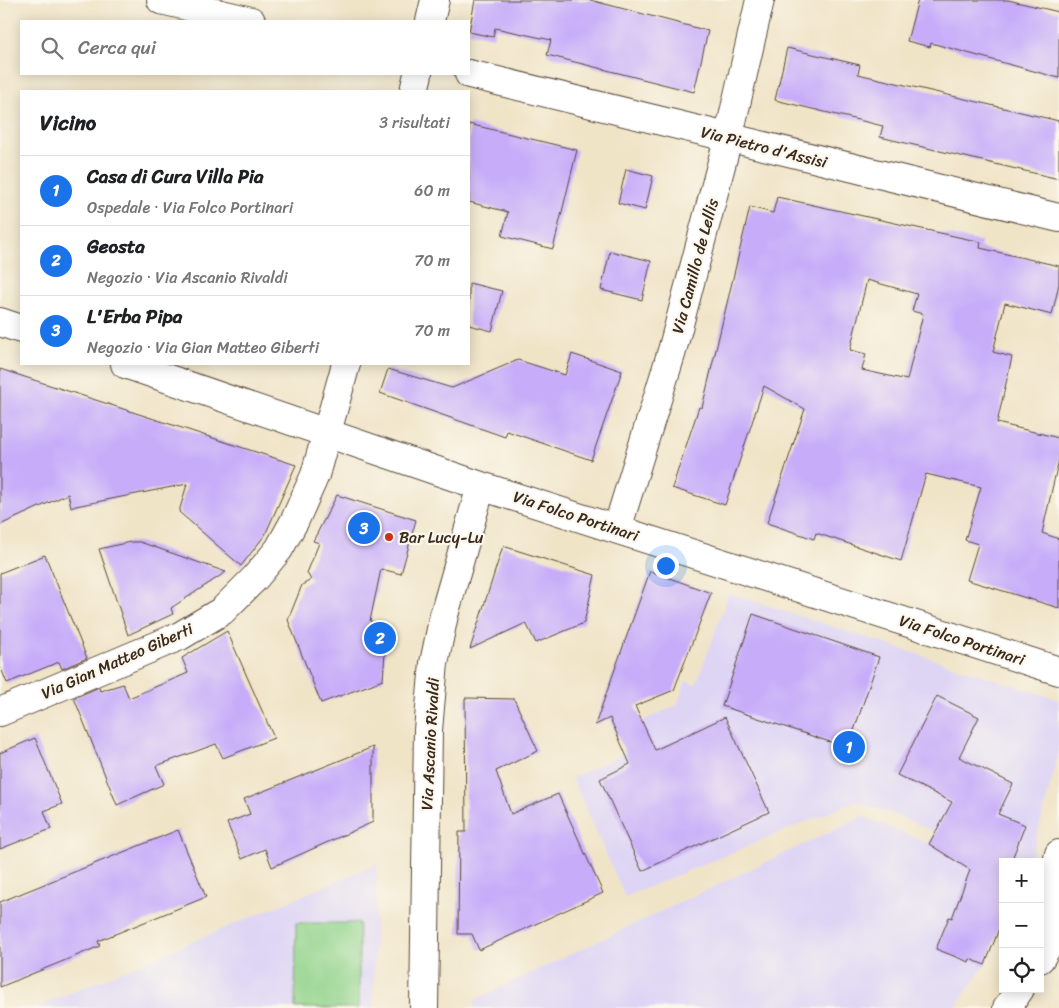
<!DOCTYPE html>
<html lang="it">
<head>
<meta charset="utf-8">
<style>
	:root { --surface:#fff; --page:#f6f6f6; --text:#202124; --muted:#757577; --line:#e0e0e0; --accent:#1a73e8 }
	body { margin:0; font-family:Sriracha,sans-serif; background:var(--page); color:var(--text) }
	.controls { position:absolute; right:15px; bottom:15px; display:grid; overflow:hidden; border-radius:0px; box-shadow:0 2px 12px #0003 }
	.controls button { width:45px; height:45px; display:grid; place-items:center; padding:0; border:0; border-bottom:1px solid var(--line); background:var(--surface); color:var(--text); font:25px sans-serif }
	.you { position:absolute; left:665px; top:565px; width:18px; height:18px; margin:-12px; border:4px solid #fff; border-radius:50%; background:#1a73e8; box-shadow:0 0 0 8px #1a73e833 }
	.badge { display:grid; place-items:center; width:32px; height:32px; border-radius:50%; background:var(--accent); color:#fff; font-size:16px; font-weight:700 }
	.pin { position:absolute; translate:-50% -50%; border:2px solid #fff; box-shadow:0 1px 5px #0006 }
	.list { margin:0; padding:0; list-style:none }
	h2 { display:flex; justify-content:space-between; align-items:center; height:65px; margin:0; padding:0 20px; font-size:21px }
	h2 small { font-size:16px; font-weight:400; color:var(--muted) }
	.list li { display:grid; grid-template-columns:32px 1fr auto; gap:15px; align-items:center; box-sizing:border-box; height:70px; padding:0 20px; border-top:1px solid var(--line) }
	.list b { display:block; font-size:19px; white-space:nowrap }
	.list p { margin:0; font-size:16px; white-space:nowrap; color:var(--muted) }
	.list em { font-size:16px; font-style:normal; color:var(--muted) }
	.icon { flex:none; width:28px; height:28px; fill:none; stroke:currentColor; stroke-width:2; stroke-linecap:round; stroke-linejoin:round }
	.map { position:relative; flex:none; width:1059px; height:1008px; overflow:hidden }
	.search { position:absolute; background:var(--surface); box-shadow:0 2px 12px #0003; left:20px; top:20px; width:450px; height:55px; display:flex; align-items:center; gap:12px; box-sizing:border-box; padding:0 18px; border-radius:0px; color:var(--muted); font-size:19px }
	.panel { position:absolute; background:var(--surface); box-shadow:0 2px 12px #0003; left:20px; top:90px; width:450px; height:275px; border-radius:0px }
	.map>svg:first-child { display:block }
	.built { fill:#ded5f5 }
	.green { fill:#91d38b; stroke:#667e54 }
	.building { fill:#c7adf9; fill-rule:evenodd }
	.lines { fill:none; stroke-linecap:round; stroke-linejoin:round }
	.minor-casing { stroke:#564637; stroke-width:30 }
	.tertiary-casing { stroke:#564637; stroke-width:30 }
	.minor { stroke:#fff; stroke-width:28 }
	.tertiary { stroke:#fff; stroke-width:28 }
	.poi-dot { fill:#c8321e; stroke:#fbf7ec; stroke-width:2 }
	.labels { text-anchor:middle; dominant-baseline:central; stroke-width:4.5; stroke-linejoin:round; paint-order:stroke }
	.street-label { font-size:16px; fill:#3b2a1e; stroke:#fbf7ec }
	.poi-label { font-size:16px; fill:#3b2a1e; stroke:#fbf7ec; text-anchor:start }
</style>
</head>
<body>
<div class="map">
<svg width="1059" height="1008" viewBox="0 0 1059 1008">
	<rect width="100%" height="100%" fill="#fbf7ec"/>
	<filter id="ink" filterUnits="userSpaceOnUse"><feTurbulence type="fractalNoise" baseFrequency=".02" numOctaves="2"/><feDisplacementMap in="SourceGraphic" scale="10" xChannelSelector="R" yChannelSelector="G"/><feConvolveMatrix kernelMatrix="1 2 1 2 8 2 1 2 1" color-interpolation-filters="sRGB"/></filter>
	<filter id="wash" filterUnits="userSpaceOnUse"><feTurbulence type="fractalNoise" baseFrequency=".0096" numOctaves="4" result="noise"/><feDisplacementMap in="SourceGraphic" scale="20" xChannelSelector="R" yChannelSelector="G"/><feGaussianBlur stdDeviation="1.12" result="paint"/><feColorMatrix in="noise" values="0 0 0 0 0 0 0 0 0 0 0 0 0 0 0 0 0 1.4 0 .05"/><feComposite in="paint" operator="in"/></filter>
	<g filter="url(#wash)">
		<rect width="100%" height="100%" fill="#f0e4c7"/>
		<path class="built" d="M729 593 1059 700V752L1030 862H1004L900 817 856 801 625 897 572 778 650 742 642 721 677 705 686 681 696 684Z
			M863 816 929 844 1003 889 985 965 955 1008H474V1000Z
			M377 864 373 1008H35Z"/>
		<path class="green" d="M296 923H359V1008H295Z"/>
		<g id="blocks">
			<path class="building" d="M475 0H590L708 31 694 92 547 55 551 40 495 28 493 37 469 32Z
				M918 0H1008L1059 12V78L931 43 930 47 907 41Z
				M787 48 860 65 858 74 1059 121V179L880 137 883 126 775 100Z
				M469 124 577 150 553 249 502 236 508 212 469 202Z
				M626 169 653 176 645 210 618 203Z
				M777 197 981 242 980 248 1059 266V284L1052 315 1005 303 993 352 1012 357 997 423 1059 438V459L1042 533 1059 539V608L967 580 978 544 965 540 981 487 926 474 901 561 816 533 814 539 767 523 805 409 764 386 725 505 672 488 699 407 702 408 750 207 773 213ZM867 280 917 294 912 311 923 314 907 380 862 370 866 354 850 350Z
				M610 251 651 261 642 300 601 290Z
				M469 283 502 291 492 331 469 325Z
				M572 354 622 371 591 460 507 431 505 437 380 393 388 369 452 388 518 360 565 375Z
				M0 369 296 465 265 535 241 566 179 512 187 484 71 507 68 494 0 525Z
				M337 495 416 520 401 574 381 569 370 621 387 626 383 680 321 703 288 620 302 585 311 580 307 573 319 543 313 541Z
				M130 542H140L226 572 171 608 173 614 128 635 99 549Z
				M503 546 595 575 584 623 536 643 526 623 470 649Z
				M45 555 87 658 62 669 59 662 7 683 0 666V573Z
				M650 571 711 593 674 690 635 706 655 750 725 717 769 812 642 871 600 779 630 764 610 718 595 725Z
				M753 614 879 657 848 748 722 706Z
				M227 631 274 738 223 758 216 744 156 766 164 784 117 805 74 698 99 687 100 691 123 684 129 698 188 673 182 658Z
				M937 696 979 717 959 757 1013 784 998 814 1025 825 1011 862H1003V919L985 965 970 959 969 962 936 949 949 917 952 918 970 870 929 844 952 802 897 775Z
				M465 698 514 699 538 751 496 771 511 814 558 794 603 893 479 950 472 934H458L459 832H466Z
				M35 738 62 804 44 811 51 829 0 849V753Z
				M373 747V822L272 867 265 849 242 859 227 823 250 814 244 799Z
				M178 830 206 897 98 941 100 946 0 987V902Z"/>
		</g>
	</g>
	<g filter="url(#ink)">
		<use href="#blocks" fill-opacity="0" stroke="#564637" stroke-width="1"/>
		<g class="lines">
			<defs>
				<path id="minor" d="M161 0 251 21
					M430 21 435 0
					M469 74 1059 218
					M414 91 418 74
					M0 322 21 329
					M125 364 481 486 1059 671
					M617 529 672 351 728 139 760 0
					M0 712 180 636 222 611 255 578 279 549 295 520 315 475 346 364
					M1040 943 1059 854
					M424 1008 428 730 434 663 444 615 481 486"/>
				<path id="tertiary" d="M1040 959 1059 928
					M1007 1008 1020 989"/>
			</defs>
			<use href="#minor" class="minor-casing"/>
			<use href="#tertiary" class="tertiary-casing"/>
			<use href="#minor" class="minor"/>
			<use href="#tertiary" class="tertiary"/>
		</g>
	</g>
	<circle class="poi-dot" cx="389" cy="537" r="5"/>
	<g class="labels">
		<g class="street-label">
			<text transform="translate(764 147) rotate(14)">Via Pietro d'Assisi</text>
			<text transform="translate(695 266) rotate(-75)">Via Camillo de Lellis</text>
			<text transform="translate(576 516) rotate(18)">Via Folco Portinari</text>
			<text transform="translate(962 640) rotate(18)">Via Folco Portinari</text>
			<text transform="translate(117 661) rotate(-24)">Via Gian Matteo Giberti</text>
			<text transform="translate(430 744) rotate(-87)">Via Ascanio Rivaldi</text>
		</g>
		<g class="poi-label">
			<text x="399" y="537">Bar Lucy-Lu</text>
		</g>
	</g>
</svg>
<div class="controls">
<button>+</button>
<button>−</button>
<button><svg class="icon" aria-label="locate" viewBox="0 0 24 24"><circle cx="12" cy="12" r="6"/><path d="M12 2v4M12 18v4M2 12h4M18 12h4"/></svg></button>
</div>
<div class="you"></div>
<div class="pin badge" style="left:849px;top:747px">1</div>
<div class="pin badge" style="left:380px;top:638px">2</div>
<div class="pin badge" style="left:364px;top:528px">3</div>
<div class="search"><svg class="icon" aria-label="search" viewBox="0 0 24 24"><circle cx="10" cy="10" r="6"/><path d="M15 15l6 6"/></svg>Cerca qui</div>
<section class="panel">
<h2>Vicino<small>3 risultati</small></h2>
<ul class="list">
<li><span class="badge">1</span><div><b>Casa di Cura Villa Pia</b><p>Ospedale · Via Folco Portinari</p></div><em>60 m</em></li>
<li><span class="badge">2</span><div><b>Geosta</b><p>Negozio · Via Ascanio Rivaldi</p></div><em>70 m</em></li>
<li><span class="badge">3</span><div><b>L'Erba Pipa</b><p>Negozio · Via Gian Matteo Giberti</p></div><em>70 m</em></li>
</ul>
</section>
</div>
</body>
</html>
